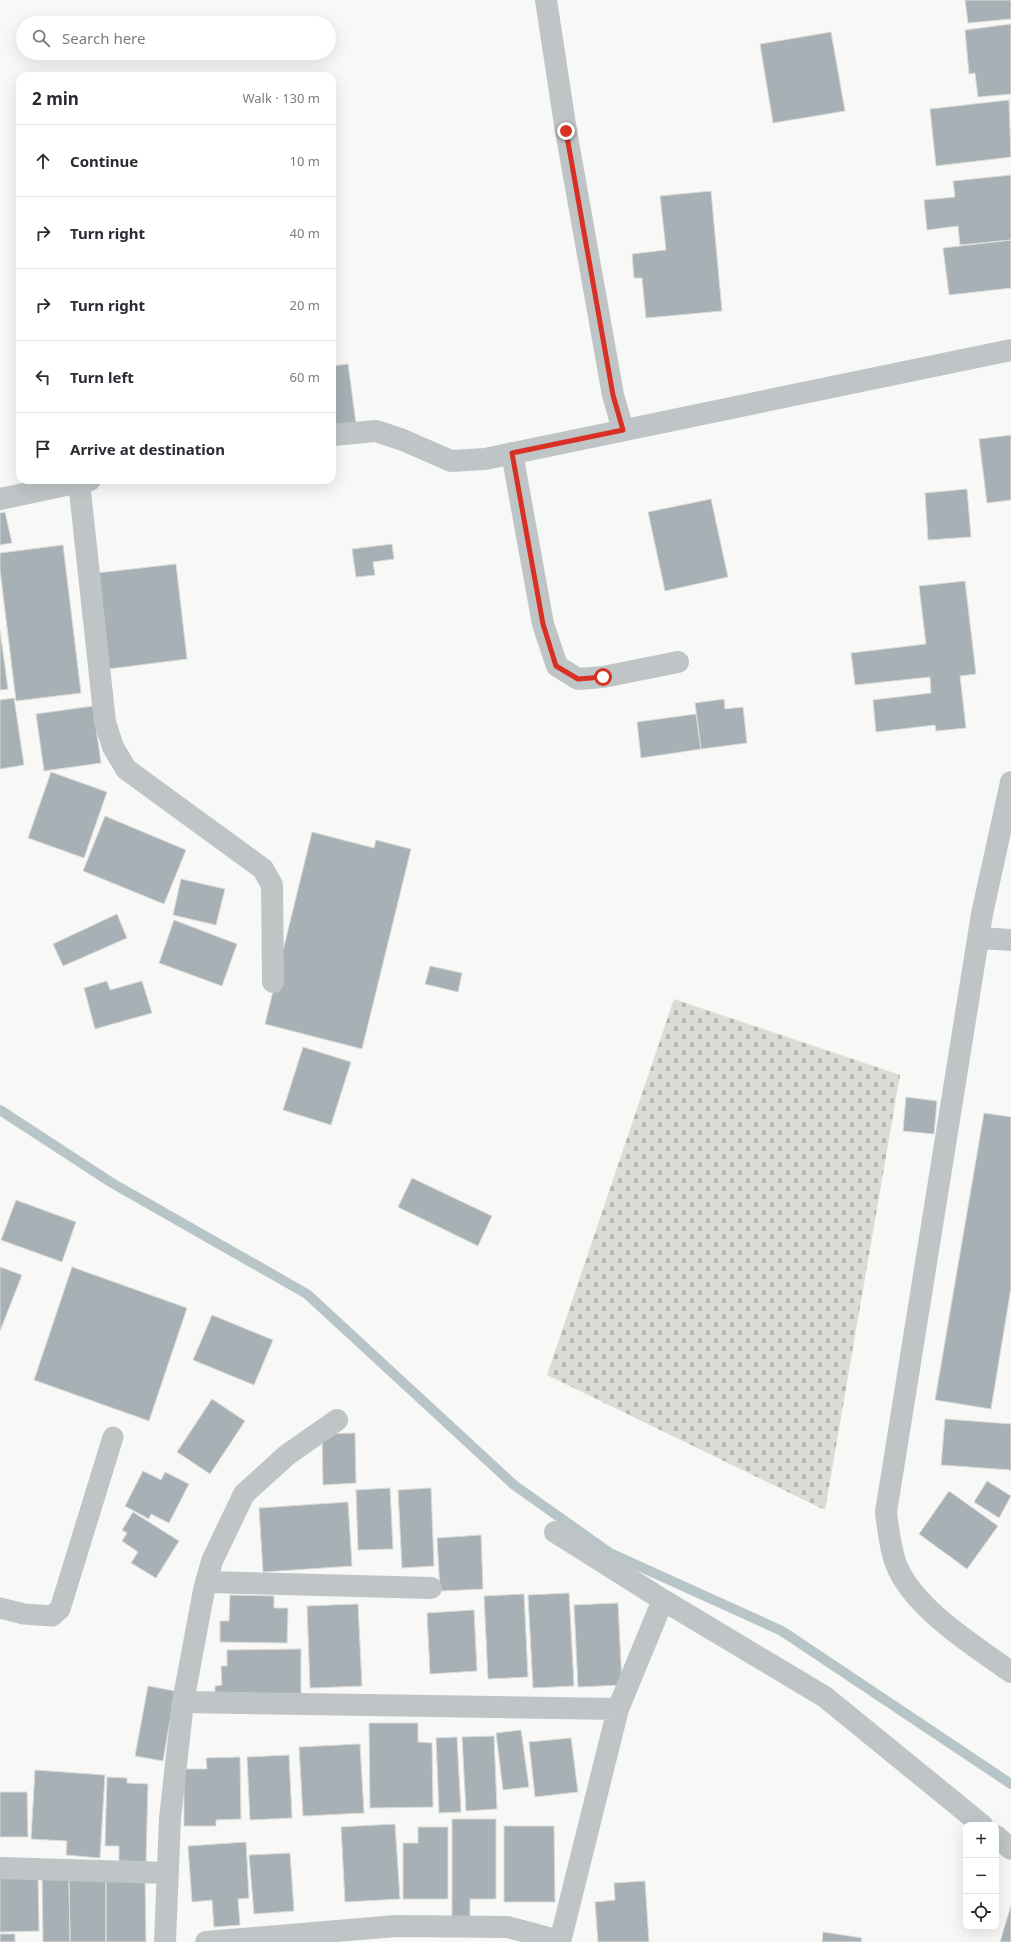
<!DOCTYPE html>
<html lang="en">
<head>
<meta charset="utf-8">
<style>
	:root { --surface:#fff; --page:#f2f2f3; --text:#2b2b33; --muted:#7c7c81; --line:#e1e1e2 }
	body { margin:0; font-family:"Noto Sans",sans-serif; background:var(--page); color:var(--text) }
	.controls { position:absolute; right:12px; bottom:12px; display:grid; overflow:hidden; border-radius:8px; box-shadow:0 4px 16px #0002 }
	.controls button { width:36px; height:36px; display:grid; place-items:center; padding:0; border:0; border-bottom:1px solid var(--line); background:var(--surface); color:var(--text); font:20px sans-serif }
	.stop { position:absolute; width:12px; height:12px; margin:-9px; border:3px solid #d93025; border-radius:50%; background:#fff }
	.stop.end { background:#d93025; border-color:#fff; box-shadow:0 1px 4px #0008 }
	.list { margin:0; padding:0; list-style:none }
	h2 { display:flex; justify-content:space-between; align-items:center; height:52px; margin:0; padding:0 16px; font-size:17px }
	h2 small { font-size:13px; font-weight:400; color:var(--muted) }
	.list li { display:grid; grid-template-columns:26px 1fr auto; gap:12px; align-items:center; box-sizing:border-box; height:72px; padding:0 16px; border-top:1px solid var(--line) }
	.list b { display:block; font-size:15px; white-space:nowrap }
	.list em { font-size:13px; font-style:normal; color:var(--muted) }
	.icon { flex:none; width:22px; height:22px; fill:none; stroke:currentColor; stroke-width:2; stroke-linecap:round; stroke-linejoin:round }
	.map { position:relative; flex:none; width:1011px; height:1942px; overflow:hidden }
	.search { position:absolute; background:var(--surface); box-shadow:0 4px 16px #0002; left:16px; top:16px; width:320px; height:44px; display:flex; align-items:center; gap:10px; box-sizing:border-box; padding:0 14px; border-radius:22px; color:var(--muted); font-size:15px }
	.panel { position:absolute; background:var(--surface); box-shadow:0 4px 16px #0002; left:16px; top:72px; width:320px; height:412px; border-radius:12px }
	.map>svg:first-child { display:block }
	.cemetery { fill:url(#cemetery-stones) }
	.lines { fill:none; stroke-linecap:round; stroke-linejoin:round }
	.stream { stroke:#b8c5c8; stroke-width:10 }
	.building { fill:#a7b1b5; stroke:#dadad8 }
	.service { stroke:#bfc5c7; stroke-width:21 }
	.minor { stroke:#bfc5c7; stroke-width:22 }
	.tertiary { stroke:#bfc5c7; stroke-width:22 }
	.route { stroke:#d93025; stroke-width:5 }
</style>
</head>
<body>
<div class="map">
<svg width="1011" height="1942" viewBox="0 0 1011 1942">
	<defs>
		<pattern id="cemetery-stones" width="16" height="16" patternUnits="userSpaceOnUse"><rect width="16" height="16" fill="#d9ddd5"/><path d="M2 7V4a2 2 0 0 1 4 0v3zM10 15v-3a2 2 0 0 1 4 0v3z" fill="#b4b8b2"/></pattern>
	</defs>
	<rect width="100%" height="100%" fill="#f8f8f6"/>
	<path class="cemetery" d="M674 999 900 1075 825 1510 547 1375Z"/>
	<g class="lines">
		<path class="stream" d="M0 1110 112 1183 307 1294 514 1485 610 1553 782 1631 1011 1784"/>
	</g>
	<path class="building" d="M965 0H1011V19L968 23Z
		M1011 24V94L978 97 975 73 969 74 965 30Z
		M831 32 845 111 773 123 760 44Z
		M1009 100 1011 157 936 166 930 109Z
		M1011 175V240L960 245 958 226 927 230 924 200 955 197 953 181Z
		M711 191 722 311 646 318 642 278H634L632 254 666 250 660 196Z
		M1011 240V288L949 295 943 248Z
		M348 364 356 424 332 426V366Z
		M1011 435V500L987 503 979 439Z
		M967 489 971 537 928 540 925 493Z
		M711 499 728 577 665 591 648 512Z
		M5 512 12 543 0 545V513Z
		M392 544 394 559 373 562 375 575 356 577 352 549Z
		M63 545 81 693 16 701 0 570V553Z
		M176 564 187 659 108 669 97 573Z
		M965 581 976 674 960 676 966 728 936 731 935 725 876 732 873 700 931 693 930 677 855 685 851 653 926 644 919 586Z
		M0 630 8 689 0 690Z
		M14 698 24 765 0 769V700Z
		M724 699 725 709 743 707 747 743 701 749 695 703Z
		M93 706 101 763 44 771 36 714Z
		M696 714 701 749 641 758 637 722Z
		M51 772 107 792 84 858 28 838Z
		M105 816 186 850 164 904 83 871Z
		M312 832 374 848 376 840 411 849 362 1049 265 1024Z
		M181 879 225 889 216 925 173 915Z
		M117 914 127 938 63 966 53 944Z
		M174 920 237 944 222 986 159 963Z
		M430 966 462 973 458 992 425 984Z
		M107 981 110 990 142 981 152 1013 95 1029 84 988Z
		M303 1047 351 1062 331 1125 283 1110Z
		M906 1097 937 1101 934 1134 903 1131Z
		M984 1113 1011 1117V1288L991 1409 935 1400Z
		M412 1178 492 1216 478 1246 398 1207Z
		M16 1200 76 1222 62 1262 1 1240Z
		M0 1267 22 1275 0 1331Z
		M72 1267 187 1308 149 1421 34 1380Z
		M212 1315 273 1340 254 1385 193 1360Z
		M212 1399 245 1421 210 1474 177 1452Z
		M945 1419 1011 1424V1470L941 1465Z
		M355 1433 356 1483 323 1485 322 1434Z
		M143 1471 161 1480 165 1472 189 1484 169 1523 151 1514 149 1519 125 1506Z
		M987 1481 1011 1496 999 1518 974 1502Z
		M390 1488 393 1549 358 1550 356 1490Z
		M431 1488 434 1566 402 1568 398 1490Z
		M949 1491 998 1526 967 1569 919 1534Z
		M348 1502 352 1566 263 1572 259 1508Z
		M133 1512 179 1541 156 1578 131 1563 138 1552 122 1541 127 1533 122 1530Z
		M481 1535 483 1589 440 1591 437 1538Z
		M569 1593 574 1686 533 1688 528 1595Z
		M524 1594 528 1677 488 1679 484 1596Z
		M230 1595 274 1596V1608H288L287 1643 220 1642V1621H229Z
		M618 1603 622 1685 578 1687 574 1605Z
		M358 1604 362 1686 310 1688 307 1606Z
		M474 1610 477 1671 430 1674 427 1613Z
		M301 1649V1698L215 1699V1686L222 1685 221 1666H227V1650Z
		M148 1686 175 1691 163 1761 135 1756Z
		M369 1723H418V1742L432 1743 433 1807 370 1808Z
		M521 1730 529 1787 503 1790 496 1733Z
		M494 1736 497 1809 466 1811 462 1737Z
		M457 1737 461 1812 439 1813 436 1738Z
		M571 1738 578 1792 535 1797 529 1742Z
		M360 1744 364 1813 303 1816 299 1747Z
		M289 1755 292 1818 250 1820 247 1757Z
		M240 1757 241 1819 216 1820V1826H184V1769H207L206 1758Z
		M35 1770 105 1775 100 1858 66 1855 67 1841 31 1839Z
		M107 1777 127 1778V1783L148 1784 146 1862 119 1861V1846H105Z
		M0 1792H27L28 1837H0Z
		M452 1819H496V1899H470V1918L452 1919Z
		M395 1824 400 1899 345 1902 341 1827Z
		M504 1826H554L555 1902H504Z
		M418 1827H448V1899H403V1843H418Z
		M246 1842 249 1898 238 1899 240 1925 214 1927 212 1900 192 1902 188 1846Z
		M290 1853 294 1911 254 1914 249 1855Z
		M0 1874H38L39 1931 0 1932Z
		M145 1875 146 1942H106V1876Z
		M42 1876H69L70 1942H43Z
		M69 1876H106V1942H70Z
		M645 1881 649 1942H598L595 1902 615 1900 614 1883Z
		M1011 1905V1942H1000Z
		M823 1932 862 1938 861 1942H822Z
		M0 1934H15V1942H0Z"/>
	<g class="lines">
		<path class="service" d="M0 1608 24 1614 52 1616 60 1609 113 1437"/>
		<path class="minor" d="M546 0 566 131 613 395 623 430
			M512 453 543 624 557 666 578 679 603 677 678 662
			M79 482 105 722 113 747 126 769 263 869 272 885 273 982
			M1011 782 982 914 886 1512C888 1529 890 1548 896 1564 913 1608 973 1645 1011 1672
			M979 938 1011 940
			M555 1532 663 1600 825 1697 982 1825
			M206 1582 431 1588
			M183 1702 618 1709
			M996 1836 1011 1849
			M0 1868 168 1873
			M165 1942 170 1818 183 1702 204 1590 212 1561 244 1494 287 1455 337 1420
			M206 1942 396 1926 508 1927 560 1941
			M560 1942 618 1709 663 1600"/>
		<path class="tertiary" d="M332 435 376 431 403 440 451 461 485 459 1011 350
			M0 499 90 480"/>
	</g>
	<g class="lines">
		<path class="route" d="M566 131 613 395 623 430 512 453 543 624 556 666 578 679 603 677"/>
	</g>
</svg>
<div class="controls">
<button>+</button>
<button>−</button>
<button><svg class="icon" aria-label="locate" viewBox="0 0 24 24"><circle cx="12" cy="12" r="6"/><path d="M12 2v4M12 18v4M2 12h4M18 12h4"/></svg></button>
</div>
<div class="stop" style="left:603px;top:677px"></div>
<div class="stop end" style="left:566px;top:131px"></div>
<div class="search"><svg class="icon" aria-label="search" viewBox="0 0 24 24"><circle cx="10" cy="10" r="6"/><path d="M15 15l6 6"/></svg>Search here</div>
<section class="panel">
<h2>2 min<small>Walk · 130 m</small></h2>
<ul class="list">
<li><svg class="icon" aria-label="ahead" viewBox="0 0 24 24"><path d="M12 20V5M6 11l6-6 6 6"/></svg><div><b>Continue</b></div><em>10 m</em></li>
<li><svg class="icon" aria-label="right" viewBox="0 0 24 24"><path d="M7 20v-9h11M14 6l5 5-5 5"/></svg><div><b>Turn right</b></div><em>40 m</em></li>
<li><svg class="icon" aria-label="right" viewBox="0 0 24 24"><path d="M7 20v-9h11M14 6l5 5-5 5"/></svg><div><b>Turn right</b></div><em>20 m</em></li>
<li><svg class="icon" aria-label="left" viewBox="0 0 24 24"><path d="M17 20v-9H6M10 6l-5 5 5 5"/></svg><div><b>Turn left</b></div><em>60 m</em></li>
<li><svg class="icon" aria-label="arrive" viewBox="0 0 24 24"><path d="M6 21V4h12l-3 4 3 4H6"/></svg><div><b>Arrive at destination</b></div></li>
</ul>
</section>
</div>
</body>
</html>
